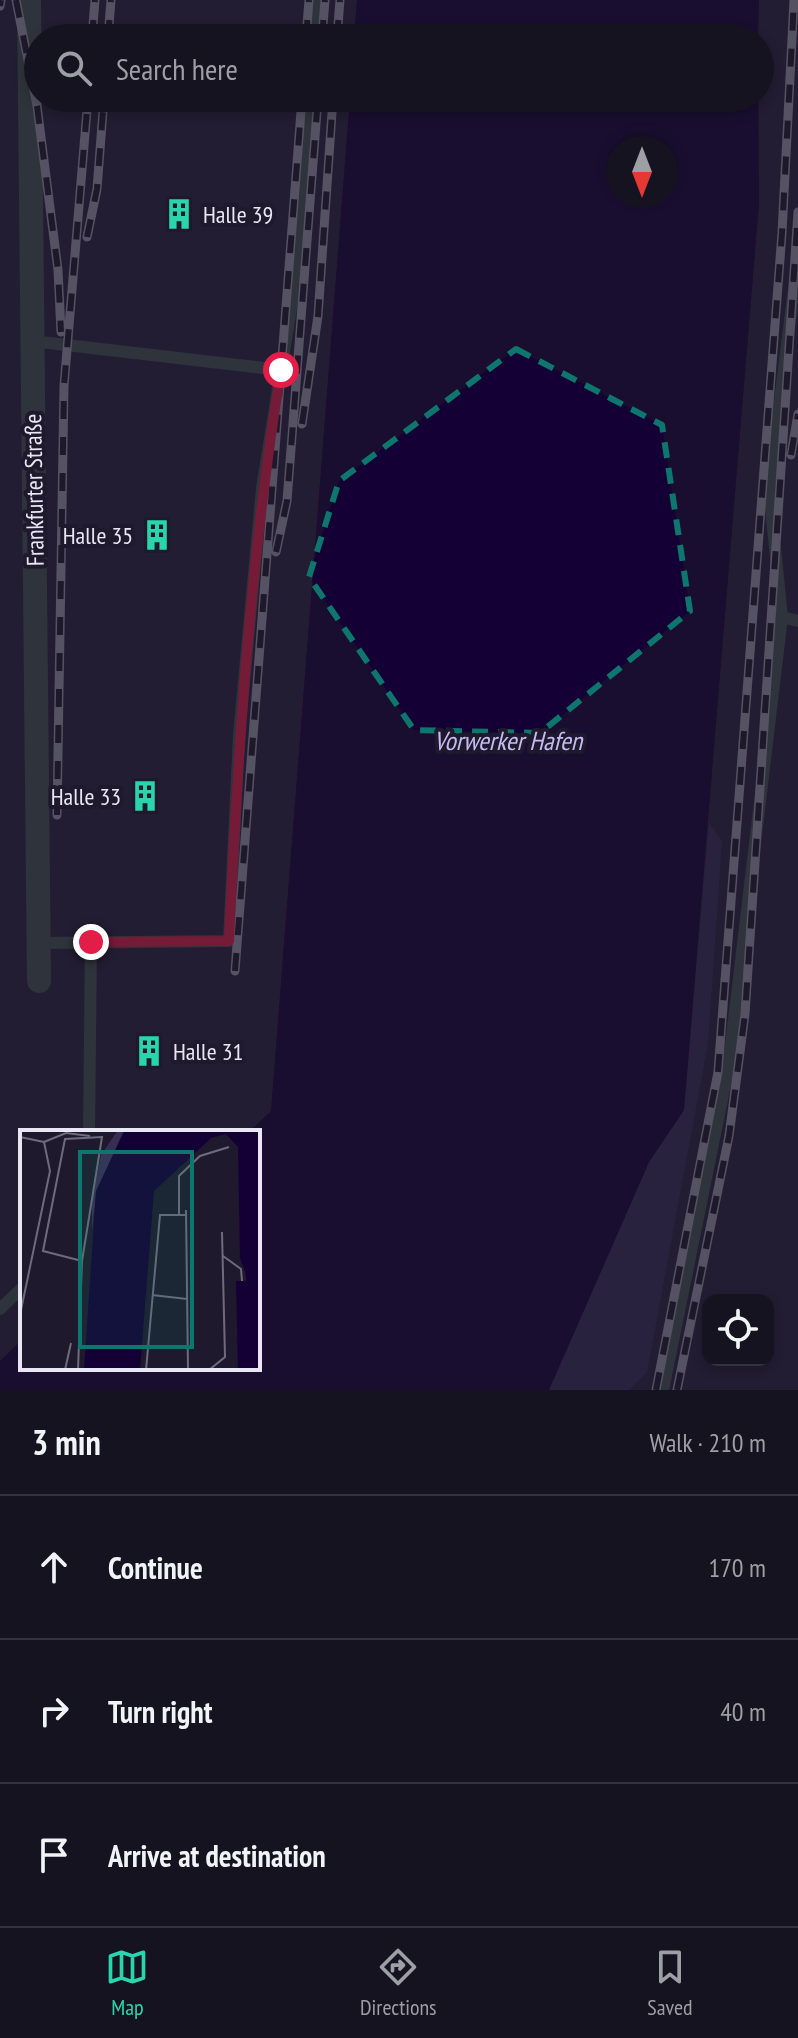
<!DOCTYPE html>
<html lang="en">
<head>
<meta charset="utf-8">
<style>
	:root { --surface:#161321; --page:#1f1c2a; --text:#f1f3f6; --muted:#9e9ea5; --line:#35323f; --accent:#2ad5ac }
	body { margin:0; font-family:"PT Sans Narrow",sans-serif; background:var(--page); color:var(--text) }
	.controls { position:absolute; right:24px; bottom:24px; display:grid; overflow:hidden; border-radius:16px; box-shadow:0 4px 12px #0003 }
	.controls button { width:72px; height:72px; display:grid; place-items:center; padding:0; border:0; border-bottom:2px solid var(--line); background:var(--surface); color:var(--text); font:40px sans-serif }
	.compass { position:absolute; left:606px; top:136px; width:72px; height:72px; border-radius:50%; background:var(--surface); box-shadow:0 4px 12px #0003; rotate:180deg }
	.stop { position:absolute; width:24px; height:24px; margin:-18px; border:6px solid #e11d48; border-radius:50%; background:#fff }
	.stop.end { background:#e11d48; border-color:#fff; box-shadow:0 2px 8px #0008 }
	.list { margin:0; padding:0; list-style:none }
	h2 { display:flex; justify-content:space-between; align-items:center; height:104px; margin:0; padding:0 32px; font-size:34px }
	h2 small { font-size:26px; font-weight:400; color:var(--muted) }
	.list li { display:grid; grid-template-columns:52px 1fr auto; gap:24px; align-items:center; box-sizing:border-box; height:144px; padding:0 32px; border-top:2px solid var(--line) }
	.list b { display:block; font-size:30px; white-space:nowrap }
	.list em { font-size:26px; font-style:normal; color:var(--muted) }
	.icon { flex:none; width:44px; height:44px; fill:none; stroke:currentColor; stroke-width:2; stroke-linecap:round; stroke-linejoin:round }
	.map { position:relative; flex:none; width:798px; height:1390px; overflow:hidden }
	.search { position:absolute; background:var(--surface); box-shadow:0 4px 12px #0003; left:24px; right:24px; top:24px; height:88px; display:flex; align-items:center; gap:20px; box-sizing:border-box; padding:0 28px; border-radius:44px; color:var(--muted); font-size:30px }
	.sheet { height:536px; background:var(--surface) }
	nav { display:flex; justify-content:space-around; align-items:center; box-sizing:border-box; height:112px; border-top:2px solid var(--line); background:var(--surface); font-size:22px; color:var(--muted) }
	nav a { display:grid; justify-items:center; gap:4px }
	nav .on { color:var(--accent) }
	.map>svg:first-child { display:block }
	.built { fill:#29233b; fill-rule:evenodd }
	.green { fill:#382d55 }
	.water { fill:#140035; fill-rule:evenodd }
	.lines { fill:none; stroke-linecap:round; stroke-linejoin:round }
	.lane { stroke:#46524e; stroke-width:12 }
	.street { stroke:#46524e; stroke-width:24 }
	.rail-casing { stroke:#9a97a6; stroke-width:9 }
	.rail { stroke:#1e192c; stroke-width:6; stroke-dasharray:18; stroke-linecap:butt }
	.route { stroke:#e11d48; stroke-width:10 }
	.marked { fill:none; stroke:#0f766e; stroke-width:6; stroke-dasharray:16 10; stroke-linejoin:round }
	.labels { text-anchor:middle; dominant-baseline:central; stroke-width:8; stroke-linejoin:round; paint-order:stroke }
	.poi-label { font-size:24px; fill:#e9e7f4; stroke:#1e192c; text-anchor:start }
	.street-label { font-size:24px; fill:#e9e7f4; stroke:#1e192c }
	.water-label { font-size:26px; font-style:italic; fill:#c6baf2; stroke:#1e192c }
	.inset-road { fill:none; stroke:#6f6b7c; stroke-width:2 }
	.view { fill:#0f766e; fill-opacity:0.15; stroke:#0f766e; stroke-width:4 }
	.inset-edge { fill:none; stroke:#e9e7f4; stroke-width:4 }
</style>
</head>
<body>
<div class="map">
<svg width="798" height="1390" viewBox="0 0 798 1390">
	<rect width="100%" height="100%" fill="#1e192c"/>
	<path class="built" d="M0 0H357L354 38H38V98H350L271 1112 249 1132H22V1340L0 1361Z
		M759 0H798V1390H549L684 1110 759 203ZM708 1300H768V1360H708Z"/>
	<path class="green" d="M709 823 722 841 708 1043 647 1372 629 1390H549L649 1162 684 1110Z"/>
	<path class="water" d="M357 0H759L757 38H354Z
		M350 98H758L759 203 684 1110 649 1162 549 1390H0V1361L22 1340V1368H258V1132H249L271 1111ZM618 148H666V196H618Z"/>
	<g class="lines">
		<path class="lane" d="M313 38 316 0
			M32 341 281 370
			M782 617 798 621
			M39 943 229 941 239 735 262 488 296 277 309 98
			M89 1132 91 942
			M0 1309 22 1288
			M663 1390 728 1070 782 617 769 488 798 257"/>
		<path class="street" d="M29 0 39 981"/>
		<defs>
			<path id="rail" d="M16 0 37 106 58 270 61 332
				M0 6 1 0
				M92 38 95 0
				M108 38 111 0
				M306 38 309 0
				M322 38 325 0
				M337 38 340 0
				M87 237 97 189 104 98
				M302 424 318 316 333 98
				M791 455 798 414
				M276 552 287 501 318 98
				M57 815 64 386 88 98
				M235 971 302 98
				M656 1390 718 1072 782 233 794 0
				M677 1390 729 1136 745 1014 798 212"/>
		</defs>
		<use href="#rail" class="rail-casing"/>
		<use href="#rail" class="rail"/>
	</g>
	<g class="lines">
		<path class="route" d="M91 942 229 941C238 750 250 560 281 370"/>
	</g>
	<path d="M0 0H798V1390H0ZM516 349 662 425 690 611 540 733 414 730 309 577 339 481Z" fill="#1e192c" fill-opacity=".55" fill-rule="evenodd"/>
	<path class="marked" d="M516 349 662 425 690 611 540 733 414 730 309 577 339 481Z"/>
	<defs>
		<symbol id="building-bare" viewBox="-9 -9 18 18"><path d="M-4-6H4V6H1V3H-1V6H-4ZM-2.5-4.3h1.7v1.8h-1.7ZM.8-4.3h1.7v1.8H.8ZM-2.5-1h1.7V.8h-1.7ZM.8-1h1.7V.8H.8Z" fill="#2ad5ac" stroke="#1e192c" stroke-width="2.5" paint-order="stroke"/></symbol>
	</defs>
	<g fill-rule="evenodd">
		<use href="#building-bare" x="157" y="192" width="44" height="44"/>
		<use href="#building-bare" x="135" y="513" width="44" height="44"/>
		<use href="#building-bare" x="123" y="774" width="44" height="44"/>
		<use href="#building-bare" x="127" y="1029" width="44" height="44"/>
	</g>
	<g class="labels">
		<g class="poi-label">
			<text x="203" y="214">Halle 39</text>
			<text x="133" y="535" text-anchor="end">Halle 35</text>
			<text x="121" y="796" text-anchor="end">Halle 33</text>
			<text x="173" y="1051">Halle 31</text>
		</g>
		<g class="street-label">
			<text transform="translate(34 490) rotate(-91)">Frankfurter Straße</text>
		</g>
		<g class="water-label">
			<text x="508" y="740">Vorwerker Hafen</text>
		</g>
	</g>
	<g transform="translate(20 1130)">
		<rect width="240" height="240" fill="#1e192c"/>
		<path d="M98 0H104L76 62 72 102V71L81 25Z" fill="#382d55"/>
		<path d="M105 0H240V240H218L216 151H226V144L220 128 218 17 206 4 191 8 134 61 120 240H64L76 61Z" fill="#140035"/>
		<path class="inset-road" d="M0 7 24 12M24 12 46 3 70 6M166 80 168 240M159 85V46L180 26 209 17M203 126 221 139 222 151M132 165 167 169M0 185 30 41 24 12M45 240 51 213M58 240 62 131 82 7 45 9 23 121 62 131M126 240 140 85H166M189 240 205 227 202 102"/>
		<path class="view" d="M60 22H172V217H60Z"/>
		<rect width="240" height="240" class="inset-edge"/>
	</g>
</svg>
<div class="controls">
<button><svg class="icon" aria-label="locate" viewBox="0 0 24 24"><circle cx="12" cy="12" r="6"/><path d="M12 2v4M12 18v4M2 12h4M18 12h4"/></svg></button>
</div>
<svg class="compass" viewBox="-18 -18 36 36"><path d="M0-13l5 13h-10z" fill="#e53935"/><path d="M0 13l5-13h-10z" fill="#9e9ea5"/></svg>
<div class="stop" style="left:281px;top:370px"></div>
<div class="stop end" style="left:91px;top:942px"></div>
<div class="search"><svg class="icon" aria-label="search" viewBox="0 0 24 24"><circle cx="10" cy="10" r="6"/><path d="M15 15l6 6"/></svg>Search here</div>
</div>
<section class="sheet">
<h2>3 min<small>Walk · 210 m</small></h2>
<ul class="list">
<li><svg class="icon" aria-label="ahead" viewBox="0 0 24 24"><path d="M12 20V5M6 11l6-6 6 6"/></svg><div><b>Continue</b></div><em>170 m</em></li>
<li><svg class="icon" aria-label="right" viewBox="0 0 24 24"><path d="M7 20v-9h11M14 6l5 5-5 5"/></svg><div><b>Turn right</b></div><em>40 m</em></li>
<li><svg class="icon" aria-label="arrive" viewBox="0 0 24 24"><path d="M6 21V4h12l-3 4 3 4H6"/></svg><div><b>Arrive at destination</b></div></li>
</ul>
</section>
<nav>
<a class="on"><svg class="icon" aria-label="map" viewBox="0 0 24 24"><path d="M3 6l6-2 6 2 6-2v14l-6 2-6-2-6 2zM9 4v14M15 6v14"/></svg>Map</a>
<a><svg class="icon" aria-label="directions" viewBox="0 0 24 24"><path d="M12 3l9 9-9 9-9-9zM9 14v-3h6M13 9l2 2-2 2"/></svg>Directions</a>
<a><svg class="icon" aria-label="saved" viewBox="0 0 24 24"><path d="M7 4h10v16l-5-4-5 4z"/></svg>Saved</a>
</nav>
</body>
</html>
